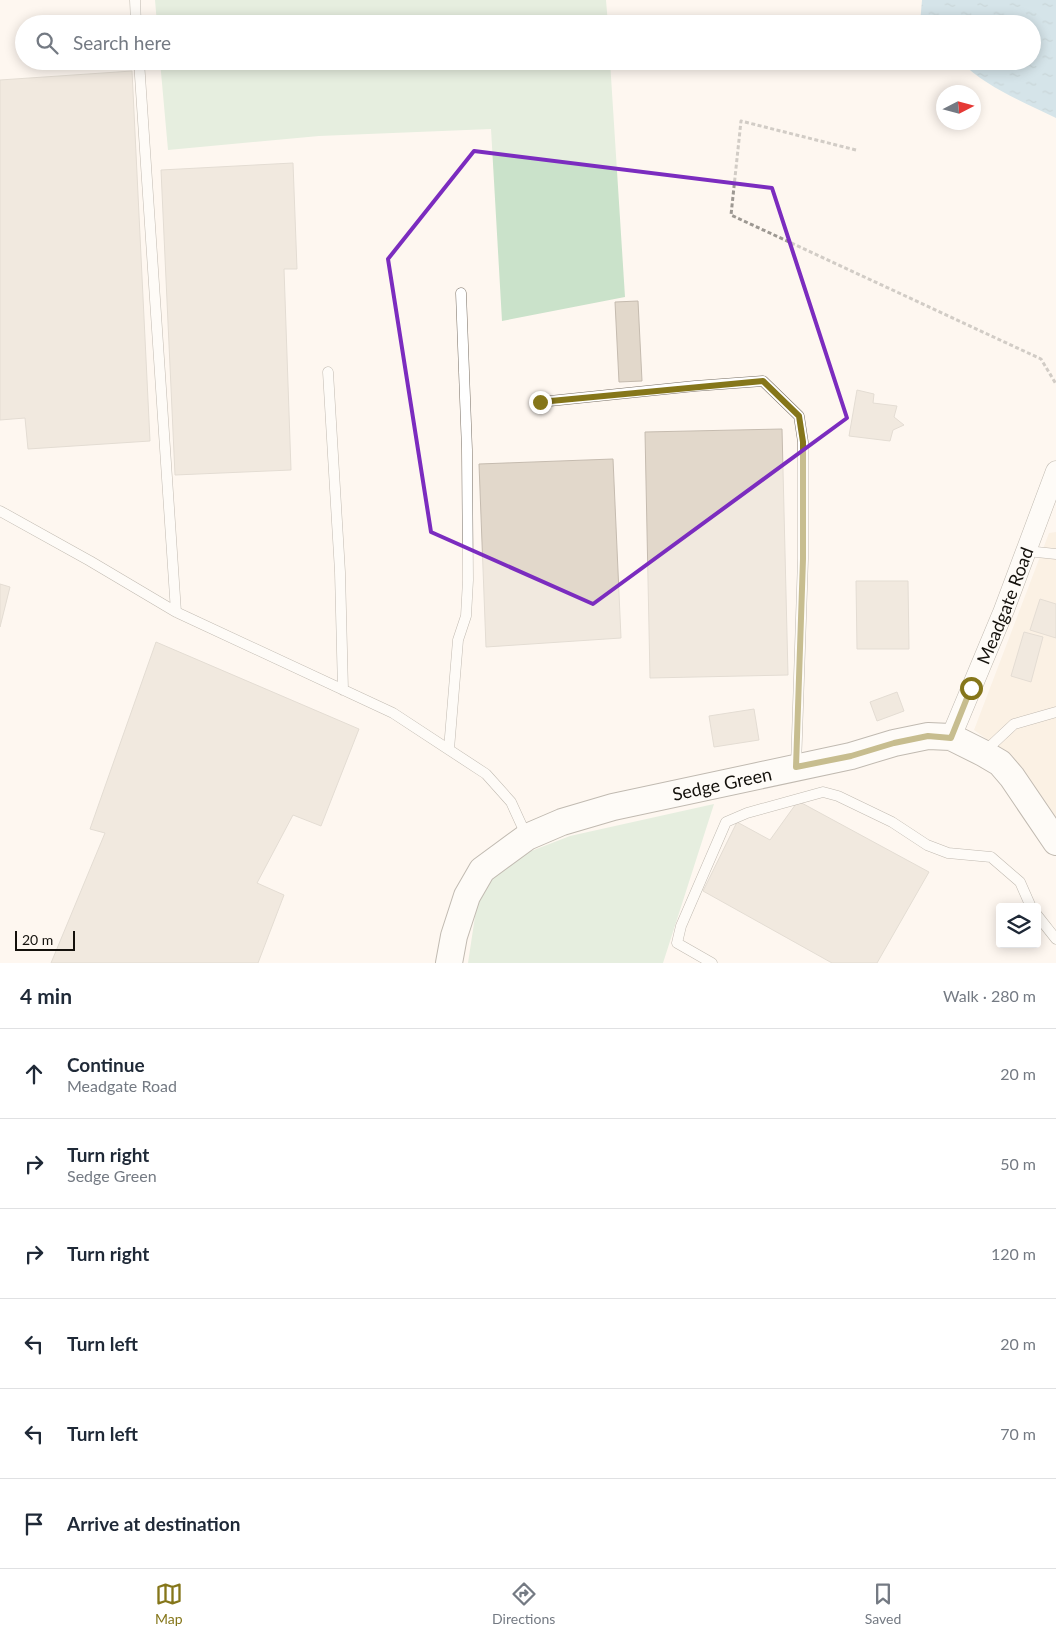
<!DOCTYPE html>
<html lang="en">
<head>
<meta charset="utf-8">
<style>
	:root { --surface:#fff; --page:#f2f2f3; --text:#1f2937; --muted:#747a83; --line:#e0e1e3; --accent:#85761a }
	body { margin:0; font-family:Lato,sans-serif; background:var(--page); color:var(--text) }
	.controls { position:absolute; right:15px; bottom:15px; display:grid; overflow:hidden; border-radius:5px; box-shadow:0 2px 12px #0003 }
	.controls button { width:45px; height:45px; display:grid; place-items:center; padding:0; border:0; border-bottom:1px solid var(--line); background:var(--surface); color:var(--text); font:25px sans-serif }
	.compass { position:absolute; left:936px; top:85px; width:45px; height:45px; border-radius:50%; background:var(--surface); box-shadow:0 2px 12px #0003; rotate:84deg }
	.scale { position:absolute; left:15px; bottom:12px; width:60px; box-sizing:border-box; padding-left:5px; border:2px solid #14110c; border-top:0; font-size:14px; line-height:18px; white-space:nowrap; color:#14110c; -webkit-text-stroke:4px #fef7f0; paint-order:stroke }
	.stop { position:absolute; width:15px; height:15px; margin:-11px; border:4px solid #85761a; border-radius:50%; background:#fff }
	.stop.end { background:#85761a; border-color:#fff; box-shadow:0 1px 5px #0008 }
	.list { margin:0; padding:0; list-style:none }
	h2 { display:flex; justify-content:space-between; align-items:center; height:65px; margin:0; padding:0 20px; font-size:21px }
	h2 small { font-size:16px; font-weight:400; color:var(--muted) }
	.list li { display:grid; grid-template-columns:32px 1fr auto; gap:15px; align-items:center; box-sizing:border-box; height:90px; padding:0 20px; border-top:1px solid var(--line) }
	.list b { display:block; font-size:19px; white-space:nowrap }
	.list p { margin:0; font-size:16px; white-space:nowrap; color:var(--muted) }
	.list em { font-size:16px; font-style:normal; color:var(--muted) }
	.icon { flex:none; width:28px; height:28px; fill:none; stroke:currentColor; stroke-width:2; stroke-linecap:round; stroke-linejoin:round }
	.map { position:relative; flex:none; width:1056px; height:963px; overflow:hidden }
	.search { position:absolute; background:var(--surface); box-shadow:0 2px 12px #0003; left:15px; right:15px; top:15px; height:55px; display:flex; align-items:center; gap:12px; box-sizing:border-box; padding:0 18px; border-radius:28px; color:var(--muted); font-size:19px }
	.sheet { height:605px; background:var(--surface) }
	nav { display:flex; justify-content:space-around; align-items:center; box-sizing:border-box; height:70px; border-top:1px solid var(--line); background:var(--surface); font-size:14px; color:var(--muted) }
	nav a { display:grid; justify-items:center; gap:2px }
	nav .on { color:var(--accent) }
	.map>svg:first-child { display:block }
	.built { fill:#f8e8d6 }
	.grass { fill:#cae2ca }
	.water { fill:url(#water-ripples) }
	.building { fill:#e2d8cb; stroke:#c5bbaf }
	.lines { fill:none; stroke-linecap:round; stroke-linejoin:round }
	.service-casing { stroke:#786f64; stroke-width:11 }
	.minor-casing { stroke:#786f64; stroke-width:21 }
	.tertiary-casing { stroke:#786f64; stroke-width:28 }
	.path { stroke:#9d9892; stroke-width:3; stroke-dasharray:4 2.5; stroke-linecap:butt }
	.service { stroke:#fff; stroke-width:10 }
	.minor { stroke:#fff; stroke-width:20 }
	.tertiary { stroke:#fff; stroke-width:26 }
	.route { stroke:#85761a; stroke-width:6 }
	.marked { fill:none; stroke:#7b2cbf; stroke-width:4; stroke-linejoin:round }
	.labels { text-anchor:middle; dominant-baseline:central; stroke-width:4; stroke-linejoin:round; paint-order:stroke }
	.street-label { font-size:18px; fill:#14110c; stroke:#fef7f0 }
</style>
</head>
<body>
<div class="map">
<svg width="1056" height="963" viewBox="0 0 1056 963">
	<defs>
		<pattern id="water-ripples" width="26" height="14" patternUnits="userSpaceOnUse" patternTransform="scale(1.25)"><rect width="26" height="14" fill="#a4ccdf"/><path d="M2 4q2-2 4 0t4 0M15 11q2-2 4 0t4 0" fill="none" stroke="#8caebe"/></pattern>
	</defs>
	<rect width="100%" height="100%" fill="#fef7f0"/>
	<path class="built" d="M1056 532V818L1009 755 974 730 1049 533Z"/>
	<path class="grass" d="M155 0H606L608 24H157Z
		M160 61H610L625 297 502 321 491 129 319 136 168 150Z
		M714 804 663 963H468L482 870 570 836Z"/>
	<path class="water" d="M922 0H1056V118C1023 102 986 87 960 61H1032V24H920Z"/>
	<path class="building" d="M132 71 150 441 28 449 25 418 0 420V80Z
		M293 163 297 269H284L291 470 175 475 161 170Z
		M638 301 642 381 619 382 615 302Z
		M857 390 874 394 873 403 897 406 894 417 904 425 893 430 890 441 849 436Z
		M782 429 788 675 650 678 645 432Z
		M613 459 621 638 486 647 479 464Z
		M856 581H908L909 649H857Z
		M0 584 10 587 0 627Z
		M1040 599 1056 604V638L1030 630Z
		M1024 632 1043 637 1031 682 1011 676Z
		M156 642 359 729 321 826 293 815 257 883 284 895 258 963H51L105 833 90 829Z
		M897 692 904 711 877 721 870 702Z
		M754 709 759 740 714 747 709 716Z
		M798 801 929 872 877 963H832L703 891 737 822 770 840Z"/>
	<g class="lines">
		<defs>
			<path id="service" d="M135 0 136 24
				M139 61 176 612
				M328 372 340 572 343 690
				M540 402 695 386 763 381 799 416 803 442V559L796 766
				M0 511 90 561 176 612 393 713 486 774 511 802 527 837
				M1027 551 1056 554
				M449 749 458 640 466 616 468 580 467 450 461 293
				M983 753 1014 724 1056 712
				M1037 915 1056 939
				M712 963 677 943 681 926 726 822 747 813 823 792 838 796 892 822 927 845 948 853 991 857 1020 882 1031 907"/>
			<g id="minor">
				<path id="s1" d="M951 737 1004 610 1056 471"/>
			</g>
			<g id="tertiary">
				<path id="s2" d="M449 963 454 936 467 896 482 870 527 837 562 822 613 807 851 756 894 743 928 736 951 737 983 753 1000 763 1012 777 1056 842"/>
			</g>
		</defs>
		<use href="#service" class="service-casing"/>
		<use href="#minor" class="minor-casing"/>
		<use href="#tertiary" class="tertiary-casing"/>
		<path class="path" d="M856 150 741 121 731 215 1041 359 1056 384"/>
		<use href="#service" class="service"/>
		<use href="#minor" class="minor"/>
		<use href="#tertiary" class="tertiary"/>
	</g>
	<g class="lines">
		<path class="route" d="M540 402 763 381 799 416 803 442V559L796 767 851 756 894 743 928 736 951 738 971 688"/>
	</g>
	<path d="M0 0H1056V963H0ZM474 151 772 188 847 418 593 604 431 532 388 259Z" fill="#fef7f0" fill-opacity=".55" fill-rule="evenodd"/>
	<path class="marked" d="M474 151 772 188 847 418 593 604 431 532 388 259Z"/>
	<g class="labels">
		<g class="street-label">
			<text stroke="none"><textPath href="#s1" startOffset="142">Meadgate Road</textPath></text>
			<text stroke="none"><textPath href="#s2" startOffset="358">Sedge Green</textPath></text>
		</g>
	</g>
</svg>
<div class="controls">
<button><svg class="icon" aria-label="layers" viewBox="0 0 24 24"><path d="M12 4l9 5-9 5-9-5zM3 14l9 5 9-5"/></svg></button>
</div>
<svg class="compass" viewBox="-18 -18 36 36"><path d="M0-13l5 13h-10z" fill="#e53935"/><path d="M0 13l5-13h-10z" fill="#747a83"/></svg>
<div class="scale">20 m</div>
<div class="stop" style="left:971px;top:688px"></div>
<div class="stop end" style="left:540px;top:402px"></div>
<div class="search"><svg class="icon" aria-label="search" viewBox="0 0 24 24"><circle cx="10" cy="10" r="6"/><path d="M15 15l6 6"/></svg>Search here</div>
</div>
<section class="sheet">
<h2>4 min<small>Walk · 280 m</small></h2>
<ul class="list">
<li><svg class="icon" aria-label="ahead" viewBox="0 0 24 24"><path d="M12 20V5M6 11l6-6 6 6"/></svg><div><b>Continue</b><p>Meadgate Road</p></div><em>20 m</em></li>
<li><svg class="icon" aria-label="right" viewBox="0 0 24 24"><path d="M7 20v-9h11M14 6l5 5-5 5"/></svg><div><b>Turn right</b><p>Sedge Green</p></div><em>50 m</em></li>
<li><svg class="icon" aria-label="right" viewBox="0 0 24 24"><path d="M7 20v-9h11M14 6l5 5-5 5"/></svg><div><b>Turn right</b></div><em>120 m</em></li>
<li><svg class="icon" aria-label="left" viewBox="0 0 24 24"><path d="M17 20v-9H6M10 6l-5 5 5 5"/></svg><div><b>Turn left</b></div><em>20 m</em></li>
<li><svg class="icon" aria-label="left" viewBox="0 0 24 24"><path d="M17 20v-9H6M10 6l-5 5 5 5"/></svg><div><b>Turn left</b></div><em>70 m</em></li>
<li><svg class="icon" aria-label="arrive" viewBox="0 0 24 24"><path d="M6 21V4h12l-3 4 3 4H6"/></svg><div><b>Arrive at destination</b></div></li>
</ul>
</section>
<nav>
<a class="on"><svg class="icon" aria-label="map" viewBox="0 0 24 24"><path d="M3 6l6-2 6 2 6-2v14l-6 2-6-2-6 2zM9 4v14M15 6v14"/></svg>Map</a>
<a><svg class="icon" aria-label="directions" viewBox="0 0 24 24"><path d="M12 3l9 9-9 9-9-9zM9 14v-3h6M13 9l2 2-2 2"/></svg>Directions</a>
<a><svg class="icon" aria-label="saved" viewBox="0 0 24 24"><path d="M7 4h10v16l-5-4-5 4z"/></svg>Saved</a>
</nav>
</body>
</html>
